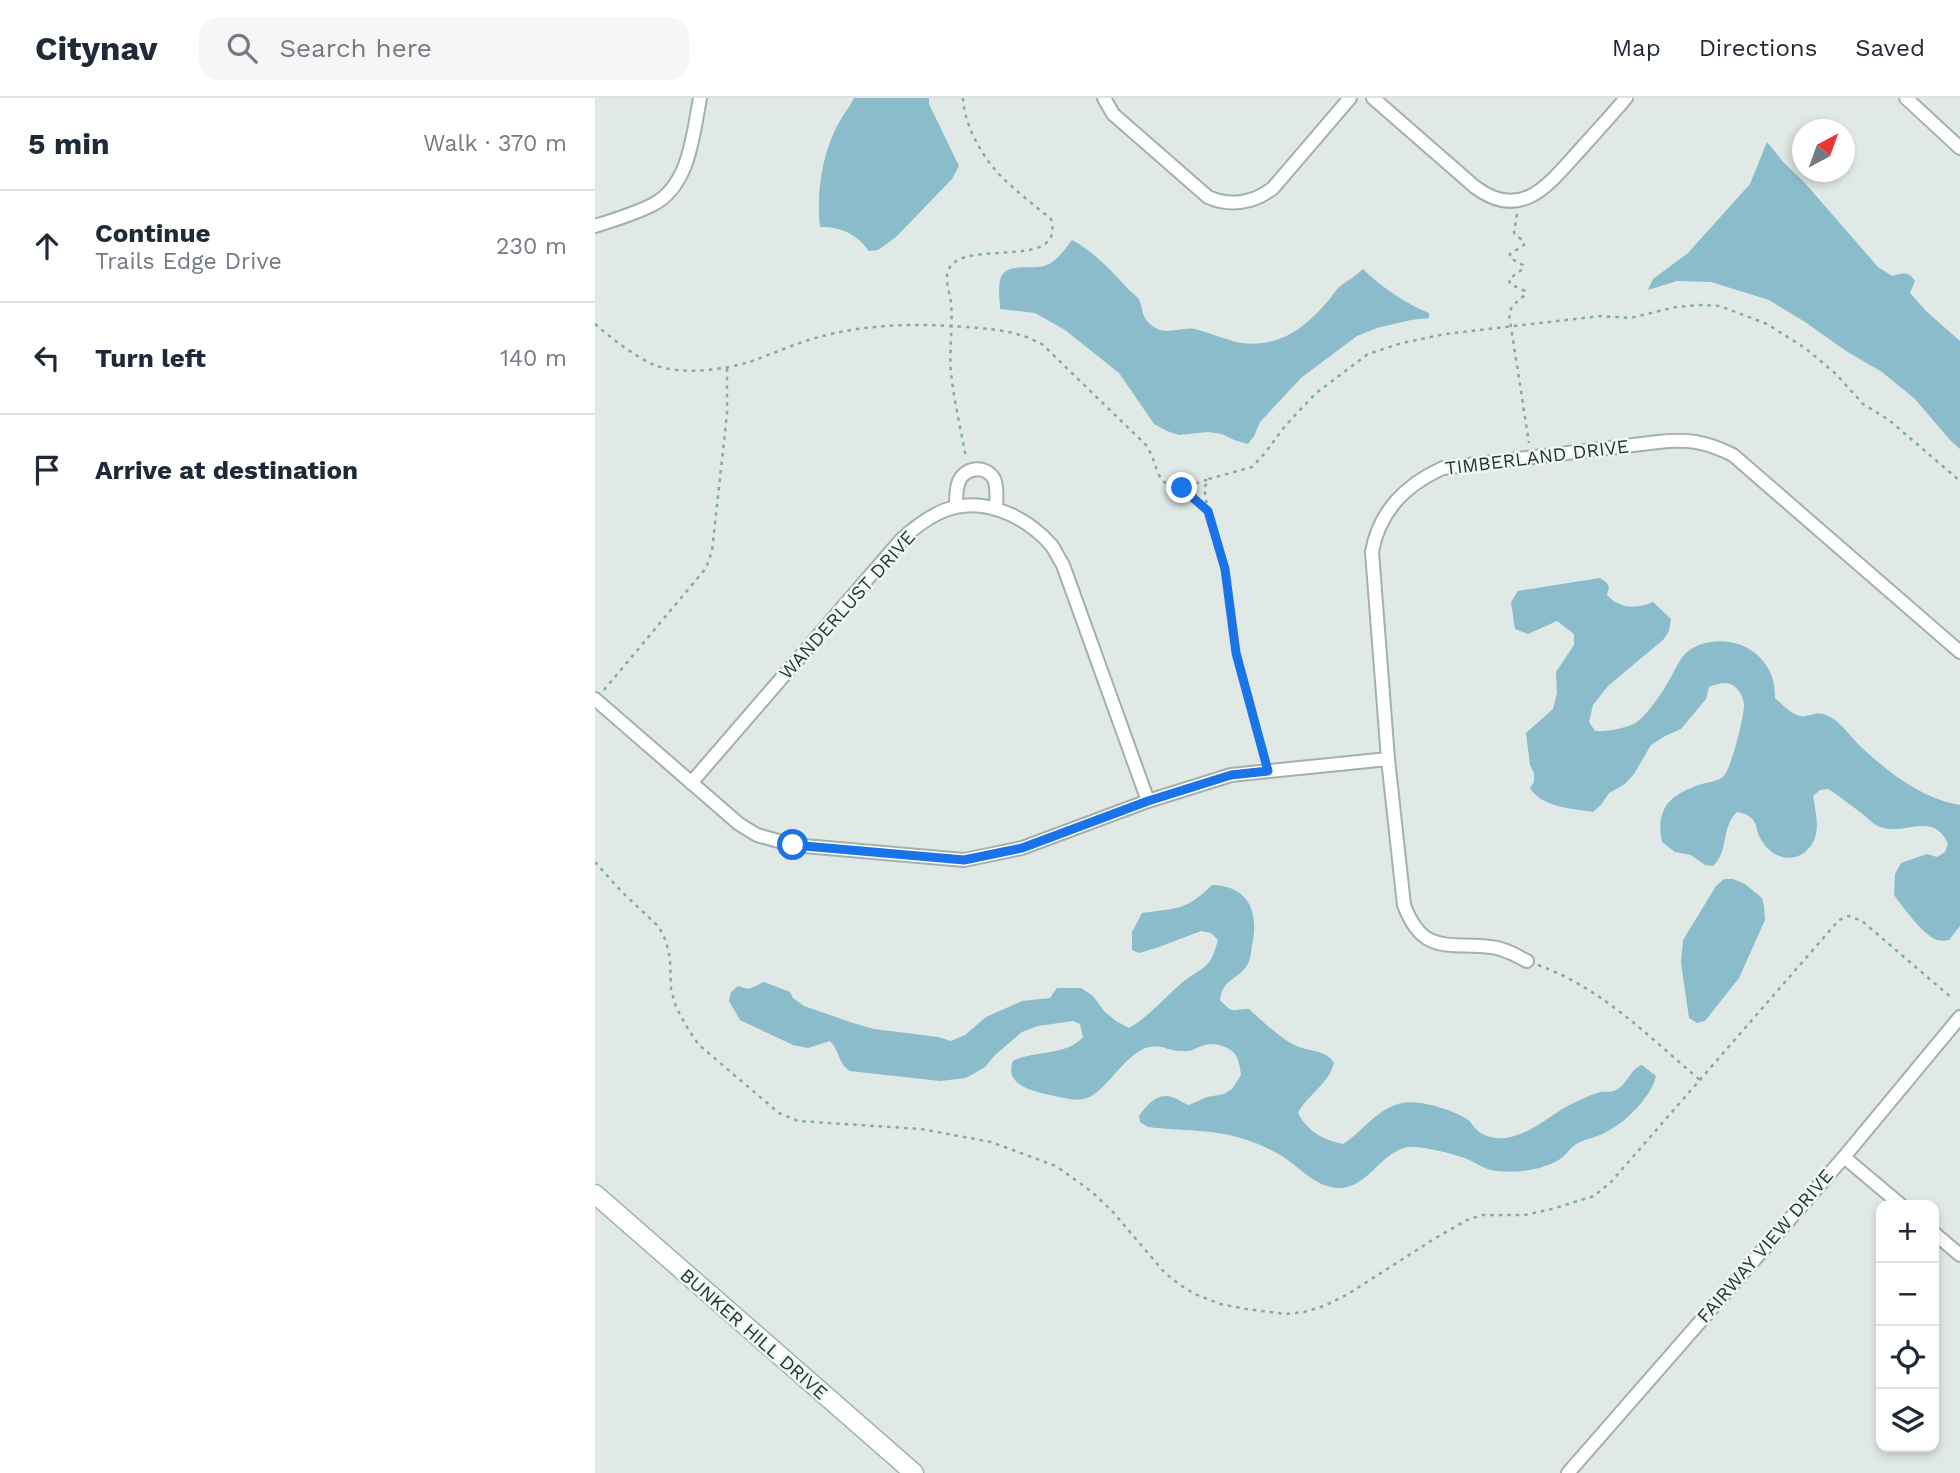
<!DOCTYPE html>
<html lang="en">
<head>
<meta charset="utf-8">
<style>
	:root { --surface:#fff; --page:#f6f6f7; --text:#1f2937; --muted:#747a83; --line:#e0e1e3 }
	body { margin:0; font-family:"Work Sans",sans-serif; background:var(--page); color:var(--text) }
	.controls { position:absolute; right:21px; bottom:21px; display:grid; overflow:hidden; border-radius:14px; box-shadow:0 4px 10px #0003 }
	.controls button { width:63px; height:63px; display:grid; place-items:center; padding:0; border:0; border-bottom:2px solid var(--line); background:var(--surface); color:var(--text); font:35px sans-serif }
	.compass { position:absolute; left:1197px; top:21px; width:63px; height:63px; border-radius:50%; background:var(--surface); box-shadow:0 4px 10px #0003; rotate:41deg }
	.stop { position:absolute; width:21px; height:21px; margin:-16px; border:5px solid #1a73e8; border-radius:50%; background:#fff }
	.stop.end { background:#1a73e8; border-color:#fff; box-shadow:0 2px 7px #0008 }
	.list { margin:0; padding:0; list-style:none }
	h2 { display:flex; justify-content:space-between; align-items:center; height:91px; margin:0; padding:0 28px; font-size:30px }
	h2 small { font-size:23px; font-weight:400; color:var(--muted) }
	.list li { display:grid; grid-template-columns:46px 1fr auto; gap:21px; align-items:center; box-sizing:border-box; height:112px; padding:0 28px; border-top:2px solid var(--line) }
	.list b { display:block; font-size:26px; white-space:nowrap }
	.list p { margin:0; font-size:23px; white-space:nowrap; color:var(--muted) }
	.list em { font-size:23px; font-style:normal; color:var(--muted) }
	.icon { flex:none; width:38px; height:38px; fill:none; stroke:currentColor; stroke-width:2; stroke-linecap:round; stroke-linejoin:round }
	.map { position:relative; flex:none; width:1365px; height:1375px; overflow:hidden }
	header { display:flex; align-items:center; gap:42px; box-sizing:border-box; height:98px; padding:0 35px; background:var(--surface); border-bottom:2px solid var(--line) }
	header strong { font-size:33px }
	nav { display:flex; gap:38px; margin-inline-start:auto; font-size:24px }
	.search { width:490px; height:63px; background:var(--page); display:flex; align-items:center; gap:18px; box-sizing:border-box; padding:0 24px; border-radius:21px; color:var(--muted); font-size:26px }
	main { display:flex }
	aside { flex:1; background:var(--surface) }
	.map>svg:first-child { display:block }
	.water { fill:#8bbccb }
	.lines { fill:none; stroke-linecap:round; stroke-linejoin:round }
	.street-casing { stroke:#a3b0ad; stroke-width:16 }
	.secondary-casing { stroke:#a0b4ae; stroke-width:21 }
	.path { stroke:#82aba1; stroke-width:2.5; stroke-dasharray:3.5 5; stroke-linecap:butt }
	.street { stroke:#fff; stroke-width:12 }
	.secondary { stroke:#fff; stroke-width:18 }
	.route { stroke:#1a73e8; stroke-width:9 }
	.labels { text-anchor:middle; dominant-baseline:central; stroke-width:5; stroke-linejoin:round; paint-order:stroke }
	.street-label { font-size:19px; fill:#223834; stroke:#f0f6f4 }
</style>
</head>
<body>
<header>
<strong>Citynav</strong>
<div class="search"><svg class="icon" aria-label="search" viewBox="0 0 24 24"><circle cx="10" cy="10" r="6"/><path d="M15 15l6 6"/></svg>Search here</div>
<nav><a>Map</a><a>Directions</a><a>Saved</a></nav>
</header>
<main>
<aside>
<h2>5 min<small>Walk · 370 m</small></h2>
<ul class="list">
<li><svg class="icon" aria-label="ahead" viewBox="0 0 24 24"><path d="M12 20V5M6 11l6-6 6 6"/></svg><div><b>Continue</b><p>Trails Edge Drive</p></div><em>230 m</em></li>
<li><svg class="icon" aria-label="left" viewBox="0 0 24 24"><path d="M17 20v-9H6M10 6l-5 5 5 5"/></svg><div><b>Turn left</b></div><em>140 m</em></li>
<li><svg class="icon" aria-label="arrive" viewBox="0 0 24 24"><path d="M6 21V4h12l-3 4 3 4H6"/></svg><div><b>Arrive at destination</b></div></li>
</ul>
</aside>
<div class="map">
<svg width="1365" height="1375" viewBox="0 0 1365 1375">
	<rect width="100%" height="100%" fill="#e0e9e6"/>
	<path class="water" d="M259 0H334V6L364 68 357 81 301 139 283 152 274 153C262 136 245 128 225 129 221 97 227 57 242 28 247 18 254 10 259 0Z
		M1172 44 1189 65 1209 84 1283 169 1297 178C1308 175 1313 173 1320 183L1315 195 1331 213 1365 243V351L1355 342 1320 301 1287 274 1251 253 1210 224 1174 202 1116 184 1082 183 1053 192 1058 181 1093 155 1155 86Z
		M477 142C498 153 517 173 533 191 536 194 542 198 544 202 549 212 545 216 555 226 570 240 584 228 600 231 616 235 631 242 646 245 684 250 710 230 733 203 737 199 739 194 743 190 751 183 759 180 768 171 785 188 811 206 834 215V220L816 222 782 230 762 238 706 280 665 324 659 338 653 346 639 342 627 336 613 334 584 337 572 333 559 326 524 275 470 232 440 215 405 211C405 203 403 191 405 183 409 163 434 172 449 168 462 164 469 152 477 142Z
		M1005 480 1011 484 1014 489 1012 497C1024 511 1042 511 1058 504L1076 521 1074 533 1069 541 1013 588 998 607 994 624 1000 633C1011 634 1033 630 1042 624 1050 619 1067 595 1072 586 1078 577 1083 562 1092 554 1119 534 1161 543 1175 574 1179 582 1180 591 1180 600 1187 606 1194 614 1202 617 1215 622 1219 609 1237 620 1248 627 1255 638 1264 647 1293 674 1325 700 1365 707V828L1354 842C1349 843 1347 843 1342 842 1329 838 1307 808 1299 797L1300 776 1306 765 1332 756 1342 759 1350 754 1353 746C1338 711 1307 740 1283 728 1278 726 1274 721 1270 718 1258 709 1246 699 1233 691L1225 692 1218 698C1221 718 1228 739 1210 754 1192 768 1170 755 1163 735 1162 734 1161 726 1160 725 1157 718 1149 715 1142 714 1126 728 1134 754 1118 768L1110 767 1096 757 1080 754 1067 744C1060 709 1076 696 1107 686 1113 684 1123 683 1128 679 1136 672 1149 619 1149 607 1149 603 1146 595 1143 592 1136 582 1123 585 1114 589L1111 601 1086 631 1070 638 1056 647 1039 676 1030 686 1014 695 1006 707 998 714C977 710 947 710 935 690L939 684V675L935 667 931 635 958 611 962 595 961 574 979 547V536L962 523 933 536 920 531 916 504 923 493Z
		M1129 781H1138L1150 786 1167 800 1169 808 1170 822 1144 880 1110 923 1102 925 1094 920 1086 865 1088 842 1121 788Z
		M617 787C655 788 664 815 657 848 656 855 655 864 651 869 640 883 628 881 625 902 639 917 636 911 654 911 667 923 688 943 704 949 717 954 731 952 739 965 733 987 713 996 703 1015 712 1033 728 1042 748 1046 767 1034 780 1013 803 1006 820 1000 855 1011 870 1020 875 1022 877 1027 881 1031 890 1040 904 1042 916 1039 941 1033 958 1014 981 1004 987 1001 1000 995 1006 994 1012 993 1015 995 1021 992 1033 986 1035 971 1047 967L1061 978C1057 998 1031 1024 1013 1033 1004 1039 993 1040 983 1045 977 1048 973 1054 968 1059 951 1072 922 1075 901 1073 890 1072 882 1065 872 1061 858 1056 823 1046 809 1050 783 1058 772 1091 742 1090 721 1089 704 1069 687 1058 675 1051 662 1045 649 1041 619 1031 584 1033 553 1029L545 1024 544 1018C554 1004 565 991 584 1002 587 1004 590 1006 594 1007L612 999 629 996 637 991 646 977C645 970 644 962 640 956 634 949 619 944 610 947 599 950 599 954 585 953 570 952 564 944 548 951 526 962 510 994 492 1000 481 1004 470 1000 460 998 441 994 408 988 418 963 439 952 472 958 488 939L485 926 478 923 443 928 427 934 400 957 390 969 371 980 345 983 255 973C243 966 245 953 235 943L213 950 198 947 145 922 134 903 136 894 143 888 154 891 169 884 195 894 198 900 209 908 258 925 279 931 343 939 356 943 370 937 391 919 427 903 455 900 462 890H486L498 898 509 913 521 923 534 930C556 917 570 899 589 883 598 876 608 872 615 863 619 856 621 849 623 842L616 835 606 833 564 849 544 855 537 852V834L547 815C581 810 591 813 617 787Z"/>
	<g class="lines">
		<defs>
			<path id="street" d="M509 0 518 16 613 99C635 109 659 105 678 90L755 0
				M778 0 880 89C927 124 954 86 984 53 1000 35 1016 18 1031 0
				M1311 0 1365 50
				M0 128C19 122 39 116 57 107 95 88 98 36 105 0
				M361 409C361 401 361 393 363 386 368 369 390 366 399 381 403 390 401 401 401 410
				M0 601 144 726 162 737 198 747 369 762 427 750 553 703 636 677 793 661
				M96 685 306 442C321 428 341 413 361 409 396 401 435 422 457 448 461 454 464 461 468 467L553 703
				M932 863C920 857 909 850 896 849 854 844 828 858 809 807L793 661 777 454C784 413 812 386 848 370L1063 344C1093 341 1110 343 1138 357L1365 554
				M1249 1059 1306 1107
				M1339 1135 1365 1157
				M973 1375 1249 1059 1365 919"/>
			<path id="secondary" d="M0 1096 319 1375"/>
		</defs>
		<use href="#street" class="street-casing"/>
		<use href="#secondary" class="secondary-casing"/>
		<path class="path" d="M368 0C369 25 385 55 402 74 418 91 438 106 456 121 471 173 373 141 355 169 348 179 355 194 356 205 358 229 354 252 356 275 359 303 366 332 371 360
			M922 116 919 135 929 144V147L915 156V160L928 167V171L914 181 915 186 930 193V197C923 203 916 207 914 216L934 345
			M0 226C16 240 38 257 57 266 84 278 130 272 157 263 177 256 197 247 217 241 267 226 319 225 371 229 397 231 425 233 448 247L551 347C557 356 559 365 563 375 572 397 597 387 614 381
			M587 390 613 413 609 390 614 381 657 369 670 355 690 328 721 295 773 256 807 245 850 236 1006 218 1035 220 1081 209 1106 207 1125 208 1172 226 1210 250 1241 276 1268 306 1294 322 1365 383
			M613 413 630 471 641 555 670 661
			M9 592 111 470 117 453 132 316V270
			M0 764 26 793 64 829 71 843 75 860 76 891 81 909 93 931 104 947 184 1015 203 1023 326 1031 396 1044 461 1068 497 1094 517 1113 570 1175 585 1187 600 1196 625 1206 651 1211 691 1216 709 1214 729 1208 753 1196 839 1141 872 1122 887 1117H930L957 1111 999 1098 1016 1084 1244 822 1254 818 1267 823 1358 901
			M943 867C1007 890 1054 939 1105 982"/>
		<use href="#street" class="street"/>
		<use href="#secondary" class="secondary"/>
	</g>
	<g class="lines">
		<path class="route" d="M198 747 369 762 427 750 553 703 636 677 673 673 641 555 630 471 613 413 587 390"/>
	</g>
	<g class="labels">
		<g class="street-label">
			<text transform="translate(942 359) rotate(-7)">TIMBERLAND DRIVE</text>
			<text transform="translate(252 507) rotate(-48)">WANDERLUST DRIVE</text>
			<text transform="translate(1170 1148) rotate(-49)">FAIRWAY VIEW DRIVE</text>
			<text transform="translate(159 1236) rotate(41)">BUNKER HILL DRIVE</text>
		</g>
	</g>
</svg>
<div class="controls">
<button>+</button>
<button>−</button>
<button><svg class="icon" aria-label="locate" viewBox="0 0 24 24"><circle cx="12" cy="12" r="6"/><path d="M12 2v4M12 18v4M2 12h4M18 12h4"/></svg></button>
<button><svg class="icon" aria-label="layers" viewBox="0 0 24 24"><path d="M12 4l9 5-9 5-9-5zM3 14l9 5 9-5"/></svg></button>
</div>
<svg class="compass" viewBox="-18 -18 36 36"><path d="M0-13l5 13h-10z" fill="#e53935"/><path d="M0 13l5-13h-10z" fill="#747a83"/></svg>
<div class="stop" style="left:198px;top:747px"></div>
<div class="stop end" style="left:587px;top:390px"></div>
</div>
</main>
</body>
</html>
